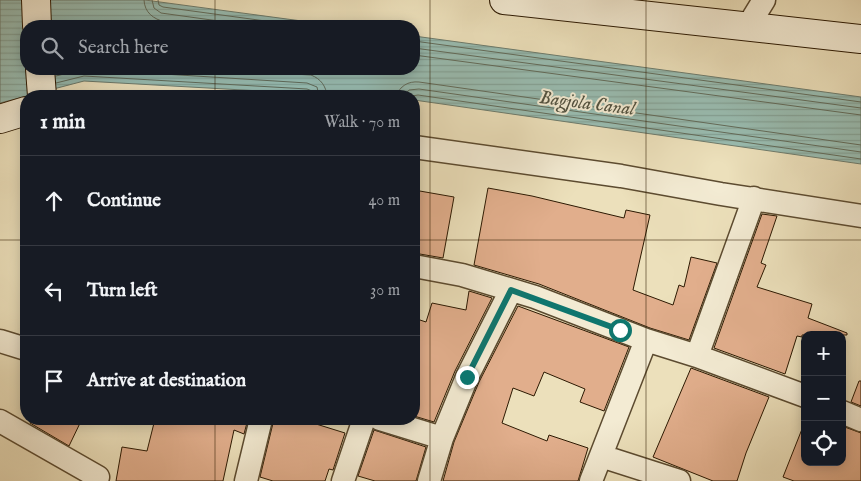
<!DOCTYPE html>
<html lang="en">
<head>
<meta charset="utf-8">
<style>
	:root { --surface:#171b24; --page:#242831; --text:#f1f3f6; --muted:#9ea1a6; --line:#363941 }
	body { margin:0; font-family:"IM FELL English",serif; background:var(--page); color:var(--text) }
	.controls { position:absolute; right:15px; bottom:15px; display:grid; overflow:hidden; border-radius:10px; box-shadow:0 2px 12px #0003 }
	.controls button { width:45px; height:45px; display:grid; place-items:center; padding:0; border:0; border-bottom:1px solid var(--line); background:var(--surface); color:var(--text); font:25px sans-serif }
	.stop { position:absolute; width:15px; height:15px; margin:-11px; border:4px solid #0f766e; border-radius:50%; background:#fff }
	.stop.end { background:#0f766e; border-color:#fff; box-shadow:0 1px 5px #0008 }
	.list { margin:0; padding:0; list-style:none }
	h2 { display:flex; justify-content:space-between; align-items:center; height:65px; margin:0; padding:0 20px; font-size:21px }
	h2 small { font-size:16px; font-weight:400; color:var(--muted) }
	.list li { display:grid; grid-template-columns:32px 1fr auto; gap:15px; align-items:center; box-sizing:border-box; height:90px; padding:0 20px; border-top:1px solid var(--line) }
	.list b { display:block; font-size:19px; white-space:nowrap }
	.list em { font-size:16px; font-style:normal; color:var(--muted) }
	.icon { flex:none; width:28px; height:28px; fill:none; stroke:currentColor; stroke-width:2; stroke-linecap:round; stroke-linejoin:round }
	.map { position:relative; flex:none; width:861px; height:481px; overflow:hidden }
	.search { position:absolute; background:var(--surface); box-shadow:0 2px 12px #0003; left:20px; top:20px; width:400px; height:55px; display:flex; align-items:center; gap:12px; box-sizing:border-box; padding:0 18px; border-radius:20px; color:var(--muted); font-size:19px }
	.panel { position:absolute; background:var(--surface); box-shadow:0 2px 12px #0003; left:20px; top:90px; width:400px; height:335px; border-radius:20px }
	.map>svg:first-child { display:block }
	.water { fill:url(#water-rules); stroke:#6d7b6c }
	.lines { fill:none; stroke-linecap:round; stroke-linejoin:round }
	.shore { stroke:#626b5a; stroke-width:1 }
	.building { fill:#e1ae8c; stroke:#2c1902 }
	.street-casing { stroke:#5c4b30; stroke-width:25 }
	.secondary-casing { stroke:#2c1902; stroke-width:30 }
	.street { stroke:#f3ebd3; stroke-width:22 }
	.secondary { stroke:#f3ebd3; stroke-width:28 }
	.route { stroke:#0f766e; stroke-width:6 }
	.grid { fill:none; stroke:#2c1902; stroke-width:1; stroke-opacity:0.55 }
	.labels { text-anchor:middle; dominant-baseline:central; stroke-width:4; stroke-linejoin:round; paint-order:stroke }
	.water-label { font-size:19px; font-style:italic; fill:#525240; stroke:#f3ebd3 }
</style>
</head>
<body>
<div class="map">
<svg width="861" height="481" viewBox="0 0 861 481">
	<defs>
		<pattern id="water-rules" width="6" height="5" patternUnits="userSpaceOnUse" patternTransform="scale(1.25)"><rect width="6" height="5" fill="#99bdb2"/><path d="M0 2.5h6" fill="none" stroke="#84a297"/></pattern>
	</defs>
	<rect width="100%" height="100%" fill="#ece0bb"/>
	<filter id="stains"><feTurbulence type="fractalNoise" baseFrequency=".004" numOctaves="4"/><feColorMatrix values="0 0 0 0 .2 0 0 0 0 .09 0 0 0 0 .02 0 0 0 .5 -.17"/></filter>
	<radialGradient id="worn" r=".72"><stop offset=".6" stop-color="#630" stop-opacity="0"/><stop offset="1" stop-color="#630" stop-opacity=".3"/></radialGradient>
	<path class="water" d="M0 0H145L339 26H26V69H414V36L861 97V164L414 100V96H349L84 81 0 103Z"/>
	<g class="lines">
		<path class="shore" d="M144 0C145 26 180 24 200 26
			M152 0 154 8 161 13 255 26
			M158 0 159 5 163 7 302 26
			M414 41 861 102
			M414 48 861 108
			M414 55 861 115
			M202 69 311 75C321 79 326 86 327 96
			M56 76 84 69 307 83 317 87 319 96
			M56 83 84 76 307 89 312 91 313 96
			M396 96C400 86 408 81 419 82L861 145
			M404 96 409 90 419 89 861 152
			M412 96 418 95 861 159"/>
	</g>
	<path class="building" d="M488 188 532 196 624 218 626 210 650 215 633 290 673 305 679 285 684 287 691 257 717 263 689 340 650 328 539 284 474 265Z
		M414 190 454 197 443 258 414 253Z
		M762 214 777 216 761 263 766 265 757 287 812 304 808 318 847 333V335H802V337L797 336 785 374 714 348Z
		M469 291 492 298 455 371 434 422 414 416V318L426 322 432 303 466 310Z
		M518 306 629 347 604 411 580 402 585 389 544 372 534 396 513 388 502 423 547 441 549 435 588 448 578 481H443L454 442 479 382Z
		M691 368 769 397 746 453 737 481H713L653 457Z
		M859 381H861V406L851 402Z
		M32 419H82L69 446 30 423Z
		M155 419H248L244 434 234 430 223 481H116L122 447 147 451Z
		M274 419H300L345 433 333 470 329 469 325 481H273L260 477Z
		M804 424 805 462H842V426L861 433V481H794L783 477Z
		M374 430 426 447 416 481H375L358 476Z"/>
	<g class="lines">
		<defs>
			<path id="street" d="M748 26 764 0
				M414 147 621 176 721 194 861 216
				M414 266 462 275 535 297 646 340 697 356 805 396
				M0 341 26 349
				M697 356 754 198
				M842 412 861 420
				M380 419 442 438
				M0 421 98 477
				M601 456 679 481
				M246 481 261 419
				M343 481 364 419
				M429 481 442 438 467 377 511 290
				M591 481 646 340"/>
			<path id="secondary" d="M36 0 37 26
				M504 0 861 39
				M40 69 42 96
				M0 119 26 111"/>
		</defs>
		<use href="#street" class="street-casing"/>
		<use href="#secondary" class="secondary-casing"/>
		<use href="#street" class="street"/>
		<use href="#secondary" class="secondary"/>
	</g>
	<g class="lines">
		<path class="route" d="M467 377 511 290 620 330"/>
	</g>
	<path class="grid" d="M215 0V26M430 0V481M646 0V481M215 69V96M0 240H26M414 240H861M215 419V481"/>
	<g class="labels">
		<g class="water-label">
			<text transform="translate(587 104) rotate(7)">Bagjola Canal</text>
		</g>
	</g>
	<rect width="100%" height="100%" filter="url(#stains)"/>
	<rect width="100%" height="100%" fill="url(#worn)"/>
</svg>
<div class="controls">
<button>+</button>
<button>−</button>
<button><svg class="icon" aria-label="locate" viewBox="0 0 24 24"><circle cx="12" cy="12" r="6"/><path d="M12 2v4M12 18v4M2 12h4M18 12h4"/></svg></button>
</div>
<div class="stop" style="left:620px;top:330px"></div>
<div class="stop end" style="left:467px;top:377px"></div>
<div class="search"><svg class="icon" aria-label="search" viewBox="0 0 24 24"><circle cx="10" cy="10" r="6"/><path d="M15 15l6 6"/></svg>Search here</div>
<section class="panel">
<h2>1 min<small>Walk · 70 m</small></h2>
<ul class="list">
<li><svg class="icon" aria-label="ahead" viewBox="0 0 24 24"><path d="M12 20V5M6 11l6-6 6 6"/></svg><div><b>Continue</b></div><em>40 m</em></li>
<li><svg class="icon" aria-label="left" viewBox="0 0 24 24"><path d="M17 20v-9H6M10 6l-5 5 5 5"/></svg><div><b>Turn left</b></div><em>30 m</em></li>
<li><svg class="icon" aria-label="arrive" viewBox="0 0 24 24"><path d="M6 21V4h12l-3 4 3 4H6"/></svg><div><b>Arrive at destination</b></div></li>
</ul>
</section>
</div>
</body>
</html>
